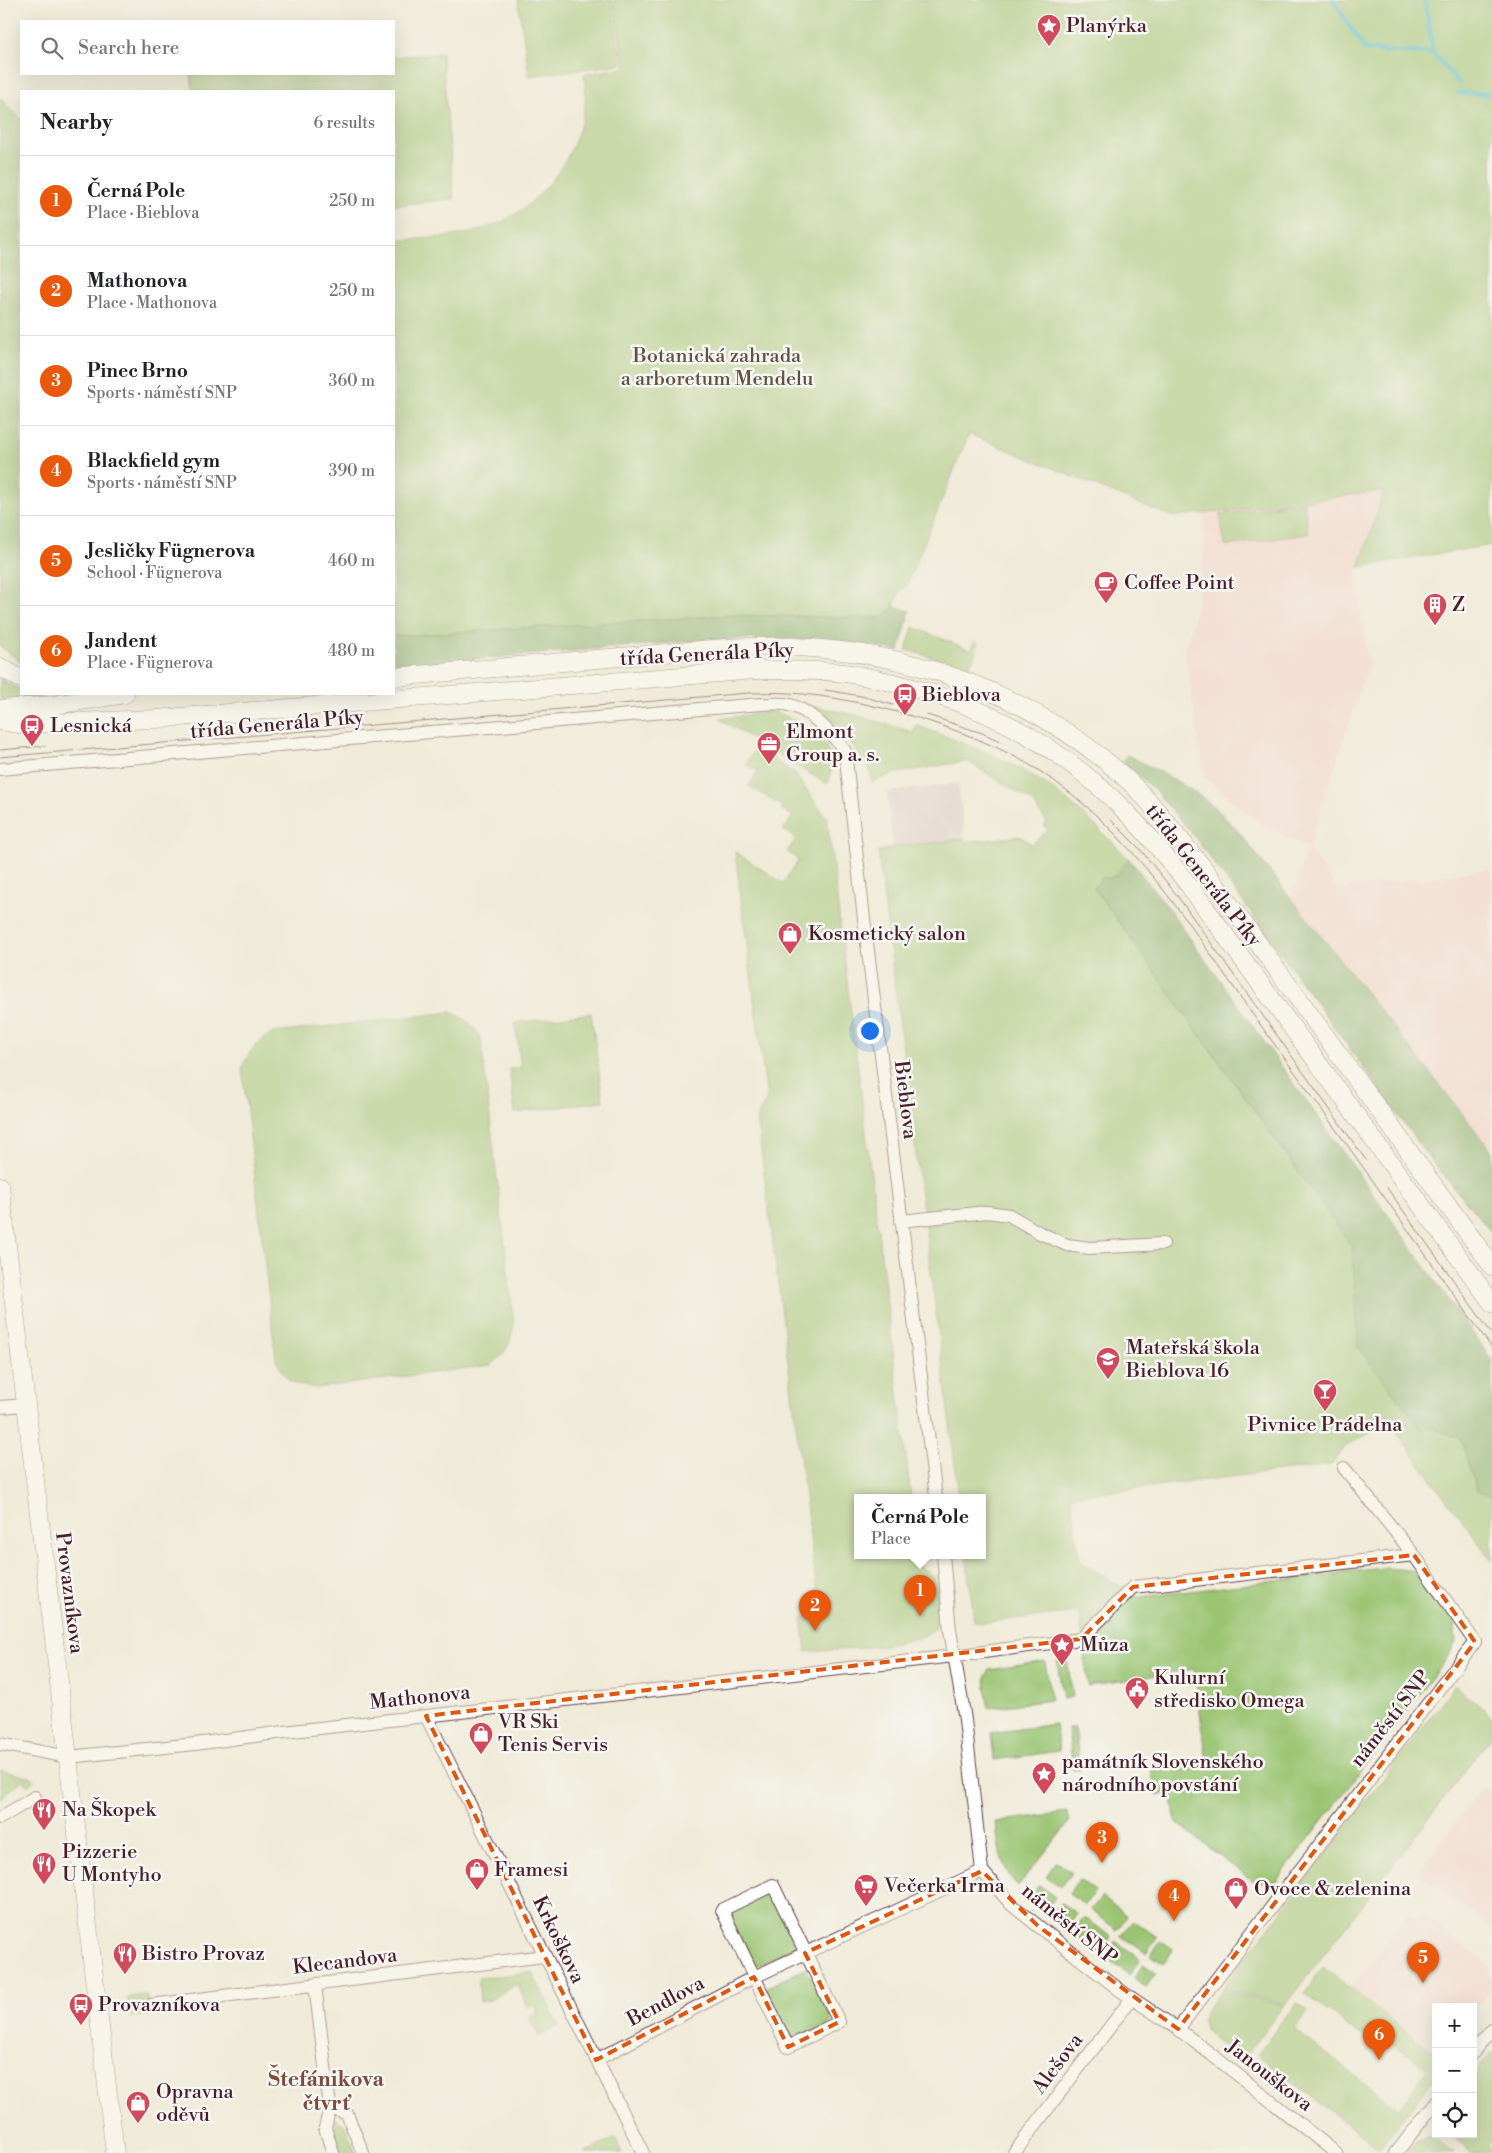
<!DOCTYPE html>
<html lang="en">
<head>
<meta charset="utf-8">
<style>
	:root { --surface:#fff; --page:#f6f6f6; --text:#202124; --muted:#757577; --line:#e0e0e0; --accent:#ea580c }
	body { margin:0; font-family:"Libre Bodoni",serif; background:var(--page); color:var(--text) }
	.controls { position:absolute; right:15px; bottom:15px; display:grid; overflow:hidden; border-radius:0px; box-shadow:0 5px 20px #0002 }
	.controls button { width:45px; height:45px; display:grid; place-items:center; padding:0; border:0; border-bottom:1px solid var(--line); background:var(--surface); color:var(--text); font:25px sans-serif }
	.you { position:absolute; left:869px; top:1030px; width:18px; height:18px; margin:-12px; border:4px solid #fff; border-radius:50%; background:#1a73e8; box-shadow:0 0 0 8px #1a73e833 }
	.badge { display:grid; place-items:center; width:32px; height:32px; border-radius:50%; background:var(--accent); color:#fff; font-size:16px; font-weight:700 }
	.pin { position:absolute; translate:-50% -41px; filter:drop-shadow(0 1px 2px #0008) }
	.pin::after { content:''; position:absolute; top:26px; width:18px; height:15px; background:inherit; clip-path:polygon(0 0,100% 0,50% 100%) }
	.popup { position:absolute; left:854px; top:1494px; width:132px; height:65px; box-sizing:border-box; display:grid; place-content:center; border-radius:0px; background:var(--surface); filter:drop-shadow(0 1px 4px #0005); font-size:16px; white-space:nowrap; color:var(--muted) }
	.popup b { font-size:19px; color:var(--text) }
	.popup::after { content:''; position:absolute; left:50%; top:100%; margin-left:-10px; border:10px solid transparent; border-top-color:var(--surface) }
	.list { margin:0; padding:0; list-style:none }
	h2 { display:flex; justify-content:space-between; align-items:center; height:65px; margin:0; padding:0 20px; font-size:21px }
	h2 small { font-size:16px; font-weight:400; color:var(--muted) }
	.list li { display:grid; grid-template-columns:32px 1fr auto; gap:15px; align-items:center; box-sizing:border-box; height:90px; padding:0 20px; border-top:1px solid var(--line) }
	.list b { display:block; font-size:19px; white-space:nowrap }
	.list p { margin:0; font-size:16px; white-space:nowrap; color:var(--muted) }
	.list em { font-size:16px; font-style:normal; color:var(--muted) }
	.icon { flex:none; width:28px; height:28px; fill:none; stroke:currentColor; stroke-width:2; stroke-linecap:round; stroke-linejoin:round }
	.map { position:relative; flex:none; width:1492px; height:2153px; overflow:hidden }
	.search { position:absolute; background:var(--surface); box-shadow:0 5px 20px #0002; left:20px; top:20px; width:375px; height:55px; display:flex; align-items:center; gap:12px; box-sizing:border-box; padding:0 18px; border-radius:0px; color:var(--muted); font-size:19px }
	.panel { position:absolute; background:var(--surface); box-shadow:0 5px 20px #0002; left:20px; top:90px; width:375px; height:605px; border-radius:0px }
	.map>svg:first-child { display:block }
	.built { fill:#f7d0cc }
	.industrial { fill:#d2bec3 }
	.green { fill:#9ac471; stroke:#72724e }
	.forest { fill:#7baa63; stroke:#626447 }
	.lines { fill:none; stroke-linecap:round; stroke-linejoin:round }
	.stream { stroke:#4cbbc2; stroke-width:5 }
	.minor-casing { stroke:#633e45; stroke-width:14 }
	.secondary-casing { stroke:#633e45; stroke-width:19 }
	.minor { stroke:#fff; stroke-width:12 }
	.secondary { stroke:#fff; stroke-width:18 }
	.tram { stroke:#4a1f2b; stroke-width:1 }
	.marked { fill:none; stroke:#e0560e; stroke-width:4; stroke-dasharray:10 6; stroke-linejoin:round }
	.labels { text-anchor:middle; dominant-baseline:central; stroke-width:5; stroke-linejoin:round; paint-order:stroke }
	.poi-label { font-size:20px; fill:#4a1f2b; stroke:#f6f6f2; text-anchor:start }
	.park-label { font-size:20px; fill:#625140; stroke:#f6f6f2 }
	.street-label { font-size:20px; fill:#4a1f2b; stroke:#f6f6f2 }
	.neighbourhood-label { font-size:21px; font-weight:bold; fill:#7e4b3f; stroke:#f6f6f2 }
</style>
</head>
<body>
<div class="map">
<svg width="1492" height="2153" viewBox="0 0 1492 2153">
	<rect width="100%" height="100%" fill="#f6f6f2"/>
	<filter id="ink" filterUnits="userSpaceOnUse"><feTurbulence type="fractalNoise" baseFrequency=".02" numOctaves="2"/><feDisplacementMap in="SourceGraphic" scale="10" xChannelSelector="R" yChannelSelector="G"/><feConvolveMatrix kernelMatrix="1 2 1 2 8 2 1 2 1" color-interpolation-filters="sRGB"/></filter>
	<filter id="wash" filterUnits="userSpaceOnUse"><feTurbulence type="fractalNoise" baseFrequency=".0096" numOctaves="4" result="noise"/><feDisplacementMap in="SourceGraphic" scale="20" xChannelSelector="R" yChannelSelector="G"/><feGaussianBlur stdDeviation="1.12" result="paint"/><feColorMatrix in="noise" values="0 0 0 0 0 0 0 0 0 0 0 0 0 0 0 0 0 1.4 0 .05"/><feComposite in="paint" operator="in"/></filter>
	<g filter="url(#wash)">
		<rect width="100%" height="100%" fill="#f0ebd8"/>
		<path class="built" d="M1384 491 1357 571 1368 666 1308 848 1337 889 1492 869V1151L1292 899 1293 889 1308 848 1261 824 1204 777 1185 649 1198 599 1204 554V512Z
			M1482 1786 1492 1794V1929L1418 1872Z
			M1408 1913 1416 1919 1421 1913 1492 1968 1489 1975 1492 1977V1988L1473 2013V2007H1436V2055L1350 1989Z"/>
		<path class="industrial" d="M958 784 965 839 893 847 887 792Z"/>
		<path class="green" d="M518 0H612L621 64 529 76Z
			M614 0H1492V545L1359 567 1384 491 1172 517 969 434 906 587 902 588 891 611 880 618 731 615 394 636V241C426 238 461 238 492 226 541 207 578 156 585 104 586 94 585 83 584 74L624 68Z
			M442 53 454 199 394 205V91H193L191 75 210 74H394V57Z
			M0 98 21 119V662L0 646Z
			M1304 503 1309 534 1225 546 1220 514Z
			M913 627 970 650 975 640 979 644 969 668 906 650Z
			M0 679 21 690V694H32L41 697 0 699Z
			M815 706 855 715 913 732 916 725C956 741 996 754 1033 776 1069 798 1099 829 1129 859L1118 873 1111 878 1185 1015 1352 1246 1354 1267 1428 1427 1460 1438 1477 1491 1492 1497V1561L1387 1419 1364 1436 1346 1446 1331 1465 1071 1496 1079 1561 1139 1597 1383 1568 1410 1570 1426 1581 1454 1621 1456 1641 1449 1655 1276 1882 1255 1883 1176 1822 1171 1793 1157 1795 1151 1770 1207 1761 1194 1669 1088 1686 1079 1612 979 1623 974 1621 966 1555H982V1497H959L878 852 893 847 964 839 966 842 1020 836 1032 844 1048 830 1044 825 1047 823 1033 802 967 761 892 774 872 782 868 760H862L846 735 814 709Z
			M774 711C798 721 834 737 831 769 831 774 829 780 827 784L720 719Z
			M756 748 794 773 827 818 911 1497H858V1555H918L919 1566 935 1578C936 1592 944 1616 935 1628 922 1647 830 1650 806 1652L802 1618 820 1615 757 1117 767 1099 735 852 783 883 799 860 787 852 796 839 783 830 793 816 781 809 782 806 749 786 758 771 746 764Z
			M451 1012C466 1019 474 1025 481 1040L514 1324C511 1343 507 1353 491 1365L317 1388C291 1384 288 1384 276 1360L242 1068C249 1051 257 1041 273 1033Z
			M591 1013 603 1101 515 1113 509 1069 521 1067 515 1023Z
			M1067 1660 1073 1697 1063 1699 1057 1661Z
			M1045 1661 1051 1700 988 1708 985 1677 990 1670Z
			M1455 1685 1492 1716V1736L1285 2005 1222 1989Z
			M1055 1724 1059 1751 994 1760 991 1733Z
			M1068 1728H1075L1080 1770H1073Z
			M0 1770 30 1777 34 1780 28 1786 22 1780 2 1798Z
			M1067 1812 1070 1821 1018 1886C1000 1867 998 1847 996 1822Z
			M1056 1862 1072 1873 1061 1887 1046 1876Z
			M1079 1879 1095 1891 1085 1905 1069 1893Z
			M1039 1885 1055 1897 1045 1911 1029 1899Z
			M767 1894 771 1895 797 1946 754 1967 729 1917 731 1912Z
			M1102 1896 1127 1916 1117 1930 1091 1910Z
			M1061 1903 1077 1914 1067 1928 1051 1917Z
			M1084 1917 1112 1937 1100 1953 1072 1933Z
			M1133 1920 1157 1937 1146 1953 1121 1936Z
			M1116 1941 1140 1959 1129 1975 1105 1957Z
			M1160 1941 1173 1950 1163 1964 1151 1955Z
			M1143 1964 1156 1973 1146 1987 1134 1978Z
			M1323 1967 1436 2055V2076L1380 2149 1257 2055 1297 2002 1308 2011 1294 2029 1398 2109 1428 2070 1393 2042 1388 2047 1383 2044 1379 2049 1304 1993Z
			M806 1968 832 2018 830 2024 799 2039H790L765 1988Z
			M532 1972 559 2026 539 2036 529 2017 538 2012 535 2004 528 2007 517 1984 488 2001 480 2002 478 1978Z
			M1221 1991 1283 2006 1243 2060C1232 2051 1199 2033 1202 2018 1205 2008 1215 1999 1221 1991Z
			M147 1995 149 2015 130 2017 128 1997Z
			M1492 2052V2139L1486 2146 1492 2151V2153H1472L1450 2134H1473V2076Z
			M336 2119 344 2124 356 2153H336L330 2124Z
			M1426 2136 1433 2137 1454 2153H1406L1416 2140Z
			M615 2138 622 2153H584Z"/>
		<path class="forest" d="M894 606 910 611 899 651 853 642 752 639 706 640 394 666V636L731 615 880 618 891 611Z
			M1127 755C1156 770 1188 785 1213 806 1222 814 1230 823 1238 831L1492 1151V1233L1425 1153 1252 914 1189 830 1156 792 1122 760Z
			M1129 859 1164 902 1492 1360V1497L1477 1491 1460 1438 1428 1427 1422 1430 1358 1347 1352 1246 1094 888 1102 877 1111 878 1118 873Z"/>
		<g class="lines">
			<path class="stream" d="M1333 0 1365 50 1433 53
				M1425 0 1433 53 1459 83
				M1458 93 1492 94"/>
		</g>
	</g>
	<g filter="url(#ink)">
		<g class="lines">
			<defs>
				<path id="minor" d="M0 769 712 708C733 707 766 702 785 704 808 707 832 734 845 751L864 919 936 1497
					M901 1221 987 1212 1009 1215 1040 1233 1067 1245 1089 1248 1163 1244
					M0 1407 25 1405
					M943 1555 950 1630 965 1720 982 1871 1012 1905 1038 1926 1121 1991 1178 2029 1238 2075 1336 2153
					M426 1716 643 2153
					M0 1744 68 1757 195 1744 284 1732 954 1656 1081 1639 1133 1587 1414 1555
					M0 1818 35 1797
					M773 1885 839 2022 788 2047 722 1910Z
					M315 1985 330 2107 325 2128 333 2153
					M151 2005 544 1956
					M1178 2029 1475 1642 1414 1555 1344 1468
					M1473 2053 1492 2029
					M596 2060 754 1977 982 1871
					M330 2107 347 2114 363 2153
					M1014 2153 1132 1998
					M1396 2153 1436 2102"/>
				<path id="secondary" d="M0 667 21 679
					M394 677C469 670 545 664 620 657 683 652 748 643 812 648 925 656 1034 698 1120 773 1152 801 1178 838 1205 870L1492 1266
					M0 709 54 705 125 694
					M0 721 20 724 156 719 755 670C789 671 824 669 857 675 964 695 1049 734 1126 812 1148 834 1168 859 1188 884L1492 1303
					M0 1186 115 2153"/>
			</defs>
			<use href="#minor" class="minor-casing"/>
			<use href="#secondary" class="secondary-casing"/>
			<use href="#minor" class="minor"/>
			<use href="#secondary" class="secondary"/>
			<path class="tram" d="M825 690 861 696 893 705
				M927 715 982 733 1002 742
				M0 750 45 746
				M0 757 748 693C761 693 776 692 789 693 863 697 976 730 1038 770 1131 829 1191 928 1254 1016 1334 1126 1413 1237 1492 1348
				M1111 820 1140 849 1176 894 1366 1160
				M1387 1188 1492 1334"/>
		</g>
	</g>
	<path d="M0 0H1492V2153H0ZM1414 1555 1475 1642 1178 2029 1038 1926 982 1871 805 1953 839 2022 788 2047 754 1977 596 2060 426 1716 1081 1639 1133 1587Z" fill="#f0ebd8" fill-opacity=".55" fill-rule="evenodd"/>
	<path class="marked" d="M1414 1555 1475 1642 1178 2029 1038 1926 982 1871 805 1953 839 2022 788 2047 754 1977 596 2060 426 1716 1081 1639 1133 1587Z"/>
	<defs>
		<symbol id="sight-pin" viewBox="-11 -11 22 30"><path d="M0 17L-7.5 6A9.5 9.5 0 1 1 7.5 6Z" fill="#d1495b" stroke="#f6f6f2"/><path d="M0-6L1.8-2.2L6-1.7L2.9 1.2L3.7 5.4L0 3.3L-3.7 5.4L-2.9 1.2L-6-1.7L-1.8-2.2Z" fill="#fff"/></symbol>
		<symbol id="cafe-pin" viewBox="-11 -11 22 30"><path d="M0 17L-7.5 6A9.5 9.5 0 1 1 7.5 6Z" fill="#d1495b" stroke="#f6f6f2"/><path d="M-5.5-4.5H6V0H3Q3 3.5 0 3.5H-2.5Q-5.5 3.5-5.5 0ZM3-3.2v2h1.7v-2ZM-6 4.5H4V6H-6Z" fill="#fff"/></symbol>
		<symbol id="building-pin" viewBox="-11 -11 22 30"><path d="M0 17L-7.5 6A9.5 9.5 0 1 1 7.5 6Z" fill="#d1495b" stroke="#f6f6f2"/><path d="M-4-6H4V6H1V3H-1V6H-4ZM-2.5-4.3h1.7v1.8h-1.7ZM.8-4.3h1.7v1.8H.8ZM-2.5-1h1.7V.8h-1.7ZM.8-1h1.7V.8H.8Z" fill="#fff"/></symbol>
		<symbol id="bus-pin" viewBox="-11 -11 22 30"><path d="M0 17L-7.5 6A9.5 9.5 0 1 1 7.5 6Z" fill="#d1495b" stroke="#f6f6f2"/><path d="M-5-6H5V4H4V6H2V4H-2V6H-4V4H-5ZM-3.5-4V0h7V-4ZM-3.5 1.2v1.5H-2V1.2ZM2 1.2v1.5H3.5V1.2Z" fill="#fff"/></symbol>
		<symbol id="office-pin" viewBox="-11 -11 22 30"><path d="M0 17L-7.5 6A9.5 9.5 0 1 1 7.5 6Z" fill="#d1495b" stroke="#f6f6f2"/><path d="M-6-3h4V-5.5h4V-3h4V5H-6ZM-1-4.5V-3h2v-1.5ZM-6 0V1H6V0Z" fill="#fff"/></symbol>
		<symbol id="shop-pin" viewBox="-11 -11 22 30"><path d="M0 17L-7.5 6A9.5 9.5 0 1 1 7.5 6Z" fill="#d1495b" stroke="#f6f6f2"/><path d="M-5-2.5h2.3a2.7 3.5 0 0 1 5.4 0H5L5.5 6h-11ZM-1.5-2.5h3a1.5 2.3 0 0 0-3 0Z" fill="#fff"/></symbol>
		<symbol id="school-pin" viewBox="-11 -11 22 30"><path d="M0 17L-7.5 6A9.5 9.5 0 1 1 7.5 6Z" fill="#d1495b" stroke="#f6f6f2"/><path d="M0-5L7-2L0 1L-7-2ZM-4 1L0 2.5L4 1V4Q0 6-4 4Z" fill="#fff"/></symbol>
		<symbol id="bar-pin" viewBox="-11 -11 22 30"><path d="M0 17L-7.5 6A9.5 9.5 0 1 1 7.5 6Z" fill="#d1495b" stroke="#f6f6f2"/><path d="M-6-5H6L.8 .8V4.5H3.5V6h-7V4.5H-.8V.8Z" fill="#fff"/></symbol>
		<symbol id="civic-pin" viewBox="-11 -11 22 30"><path d="M0 17L-7.5 6A9.5 9.5 0 1 1 7.5 6Z" fill="#d1495b" stroke="#f6f6f2"/><path d="M-.6-6.5H3V-4.5H.6V-3L4-1V1h2V6H-6V1h2V-1L-.6-3ZM-1.2 2.5V6h2.4V2.5Z" fill="#fff"/></symbol>
		<symbol id="restaurant-pin" viewBox="-11 -11 22 30"><path d="M0 17L-7.5 6A9.5 9.5 0 1 1 7.5 6Z" fill="#d1495b" stroke="#f6f6f2"/><path d="M-5-6h1v4h1v-4h1v4h1v-4h1v5L-1.5 .5V6h-2V.5L-5-1ZM5-6V6H3V1.5H1.5Q1.5-4 5-6Z" fill="#fff"/></symbol>
		<symbol id="supermarket-pin" viewBox="-11 -11 22 30"><path d="M0 17L-7.5 6A9.5 9.5 0 1 1 7.5 6Z" fill="#d1495b" stroke="#f6f6f2"/><path d="M-6-5.5h2.5l.6 2H6L4.5 2H-2.5L-4.4-4H-6ZM-1.5 3.2a1.3 1.3 0 1 0 .1 0ZM3 3.2a1.3 1.3 0 1 0 .1 0Z" fill="#fff"/></symbol>
	</defs>
	<g fill-rule="evenodd">
		<use href="#sight-pin" x="1035" y="12" width="28" height="38"/>
		<use href="#cafe-pin" x="1092" y="569" width="28" height="38"/>
		<use href="#building-pin" x="1421" y="591" width="28" height="38"/>
		<use href="#bus-pin" x="891" y="681" width="28" height="38"/>
		<use href="#bus-pin" x="18" y="712" width="28" height="38"/>
		<use href="#office-pin" x="755" y="730" width="28" height="38"/>
		<use href="#shop-pin" x="776" y="920" width="28" height="38"/>
		<use href="#school-pin" x="1094" y="1345" width="28" height="38"/>
		<use href="#bar-pin" x="1311" y="1377" width="28" height="38"/>
		<use href="#sight-pin" x="1048" y="1631" width="28" height="38"/>
		<use href="#civic-pin" x="1123" y="1675" width="28" height="38"/>
		<use href="#shop-pin" x="467" y="1720" width="28" height="38"/>
		<use href="#sight-pin" x="1030" y="1760" width="28" height="38"/>
		<use href="#restaurant-pin" x="30" y="1796" width="28" height="38"/>
		<use href="#restaurant-pin" x="30" y="1850" width="28" height="38"/>
		<use href="#shop-pin" x="463" y="1856" width="28" height="38"/>
		<use href="#supermarket-pin" x="852" y="1872" width="28" height="38"/>
		<use href="#shop-pin" x="1222" y="1875" width="28" height="38"/>
		<use href="#restaurant-pin" x="111" y="1940" width="28" height="38"/>
		<use href="#bus-pin" x="67" y="1991" width="28" height="38"/>
		<use href="#shop-pin" x="124" y="2089" width="28" height="38"/>
	</g>
	<g class="labels">
		<g class="poi-label">
			<text x="1066" y="26">Planýrka</text>
			<text x="1124" y="583">Coffee Point</text>
			<text x="1452" y="605">Z</text>
			<text x="922" y="695">Bieblova</text>
			<text x="50" y="726">Lesnická</text>
			<text x="786" y="732">Elmont<tspan x="786" dy="23">Group a. s.</tspan></text>
			<text x="808" y="934">Kosmetický salon</text>
			<text x="1126" y="1348">Mateřská škola<tspan x="1126" dy="23">Bieblova 16</tspan></text>
			<text x="1325" y="1425" text-anchor="middle">Pivnice Prádelna</text>
			<text x="1080" y="1645">Můza</text>
			<text x="1154" y="1678">Kulurní<tspan x="1154" dy="23">středisko Omega</tspan></text>
			<text x="498" y="1722">VR Ski<tspan x="498" dy="23">Tenis Servis</tspan></text>
			<text x="1062" y="1762">památník Slovenského<tspan x="1062" dy="23">národního povstání</tspan></text>
			<text x="62" y="1810">Na Škopek</text>
			<text x="62" y="1852">Pizzerie<tspan x="62" dy="23">U Montyho</tspan></text>
			<text x="494" y="1870">Framesi</text>
			<text x="884" y="1886">Večerka Irma</text>
			<text x="1254" y="1889">Ovoce &amp; zelenina</text>
			<text x="142" y="1954">Bistro Provaz</text>
			<text x="98" y="2005">Provazníkova</text>
			<text x="156" y="2092">Opravna<tspan x="156" dy="23">oděvů</tspan></text>
		</g>
		<g class="park-label">
			<text x="717" y="356">Botanická zahrada<tspan x="717" dy="23">a arboretum Mendelu</tspan></text>
		</g>
		<g class="street-label">
			<text transform="translate(707 655) rotate(-3)">třída Generála Píky</text>
			<text transform="translate(277 725) rotate(-5)">třída Generála Píky</text>
			<text transform="translate(1203 876) rotate(52)">třída Generála Píky</text>
			<text transform="translate(905 1100) rotate(83)">Bieblova</text>
			<text transform="translate(69 1593) rotate(83)">Provazníkova</text>
			<text transform="translate(420 1698) rotate(-6)">Mathonova</text>
			<text transform="translate(1391 1719) rotate(-52)">náměstí SNP</text>
			<text transform="translate(1069 1925) rotate(39)">náměstí SNP</text>
			<text transform="translate(558 1940) rotate(64)">Krkoškova</text>
			<text transform="translate(345 1962) rotate(-7)">Klecandova</text>
			<text transform="translate(666 2002) rotate(-28)">Bendlova</text>
			<text transform="translate(1058 2064) rotate(-53)">Alešova</text>
			<text transform="translate(1269 2076) rotate(38)">Janouškova</text>
		</g>
		<g class="neighbourhood-label">
			<text x="326" y="2080">Štefánikova<tspan x="326" dy="24">čtvrť</tspan></text>
		</g>
	</g>
</svg>
<div class="controls">
<button>+</button>
<button>−</button>
<button><svg class="icon" aria-label="locate" viewBox="0 0 24 24"><circle cx="12" cy="12" r="6"/><path d="M12 2v4M12 18v4M2 12h4M18 12h4"/></svg></button>
</div>
<div class="you"></div>
<div class="pin badge" style="left:920px;top:1616px">1</div>
<div class="popup"><b>Černá Pole</b>Place</div>
<div class="pin badge" style="left:815px;top:1631px">2</div>
<div class="pin badge" style="left:1102px;top:1863px">3</div>
<div class="pin badge" style="left:1174px;top:1921px">4</div>
<div class="pin badge" style="left:1423px;top:1983px">5</div>
<div class="pin badge" style="left:1379px;top:2060px">6</div>
<div class="search"><svg class="icon" aria-label="search" viewBox="0 0 24 24"><circle cx="10" cy="10" r="6"/><path d="M15 15l6 6"/></svg>Search here</div>
<section class="panel">
<h2>Nearby<small>6 results</small></h2>
<ul class="list">
<li><span class="badge">1</span><div><b>Černá Pole</b><p>Place · Bieblova</p></div><em>250 m</em></li>
<li><span class="badge">2</span><div><b>Mathonova</b><p>Place · Mathonova</p></div><em>250 m</em></li>
<li><span class="badge">3</span><div><b>Pinec Brno</b><p>Sports · náměstí SNP</p></div><em>360 m</em></li>
<li><span class="badge">4</span><div><b>Blackfield gym</b><p>Sports · náměstí SNP</p></div><em>390 m</em></li>
<li><span class="badge">5</span><div><b>Jesličky Fügnerova</b><p>School · Fügnerova</p></div><em>460 m</em></li>
<li><span class="badge">6</span><div><b>Jandent</b><p>Place · Fügnerova</p></div><em>480 m</em></li>
</ul>
</section>
</div>
</body>
</html>
